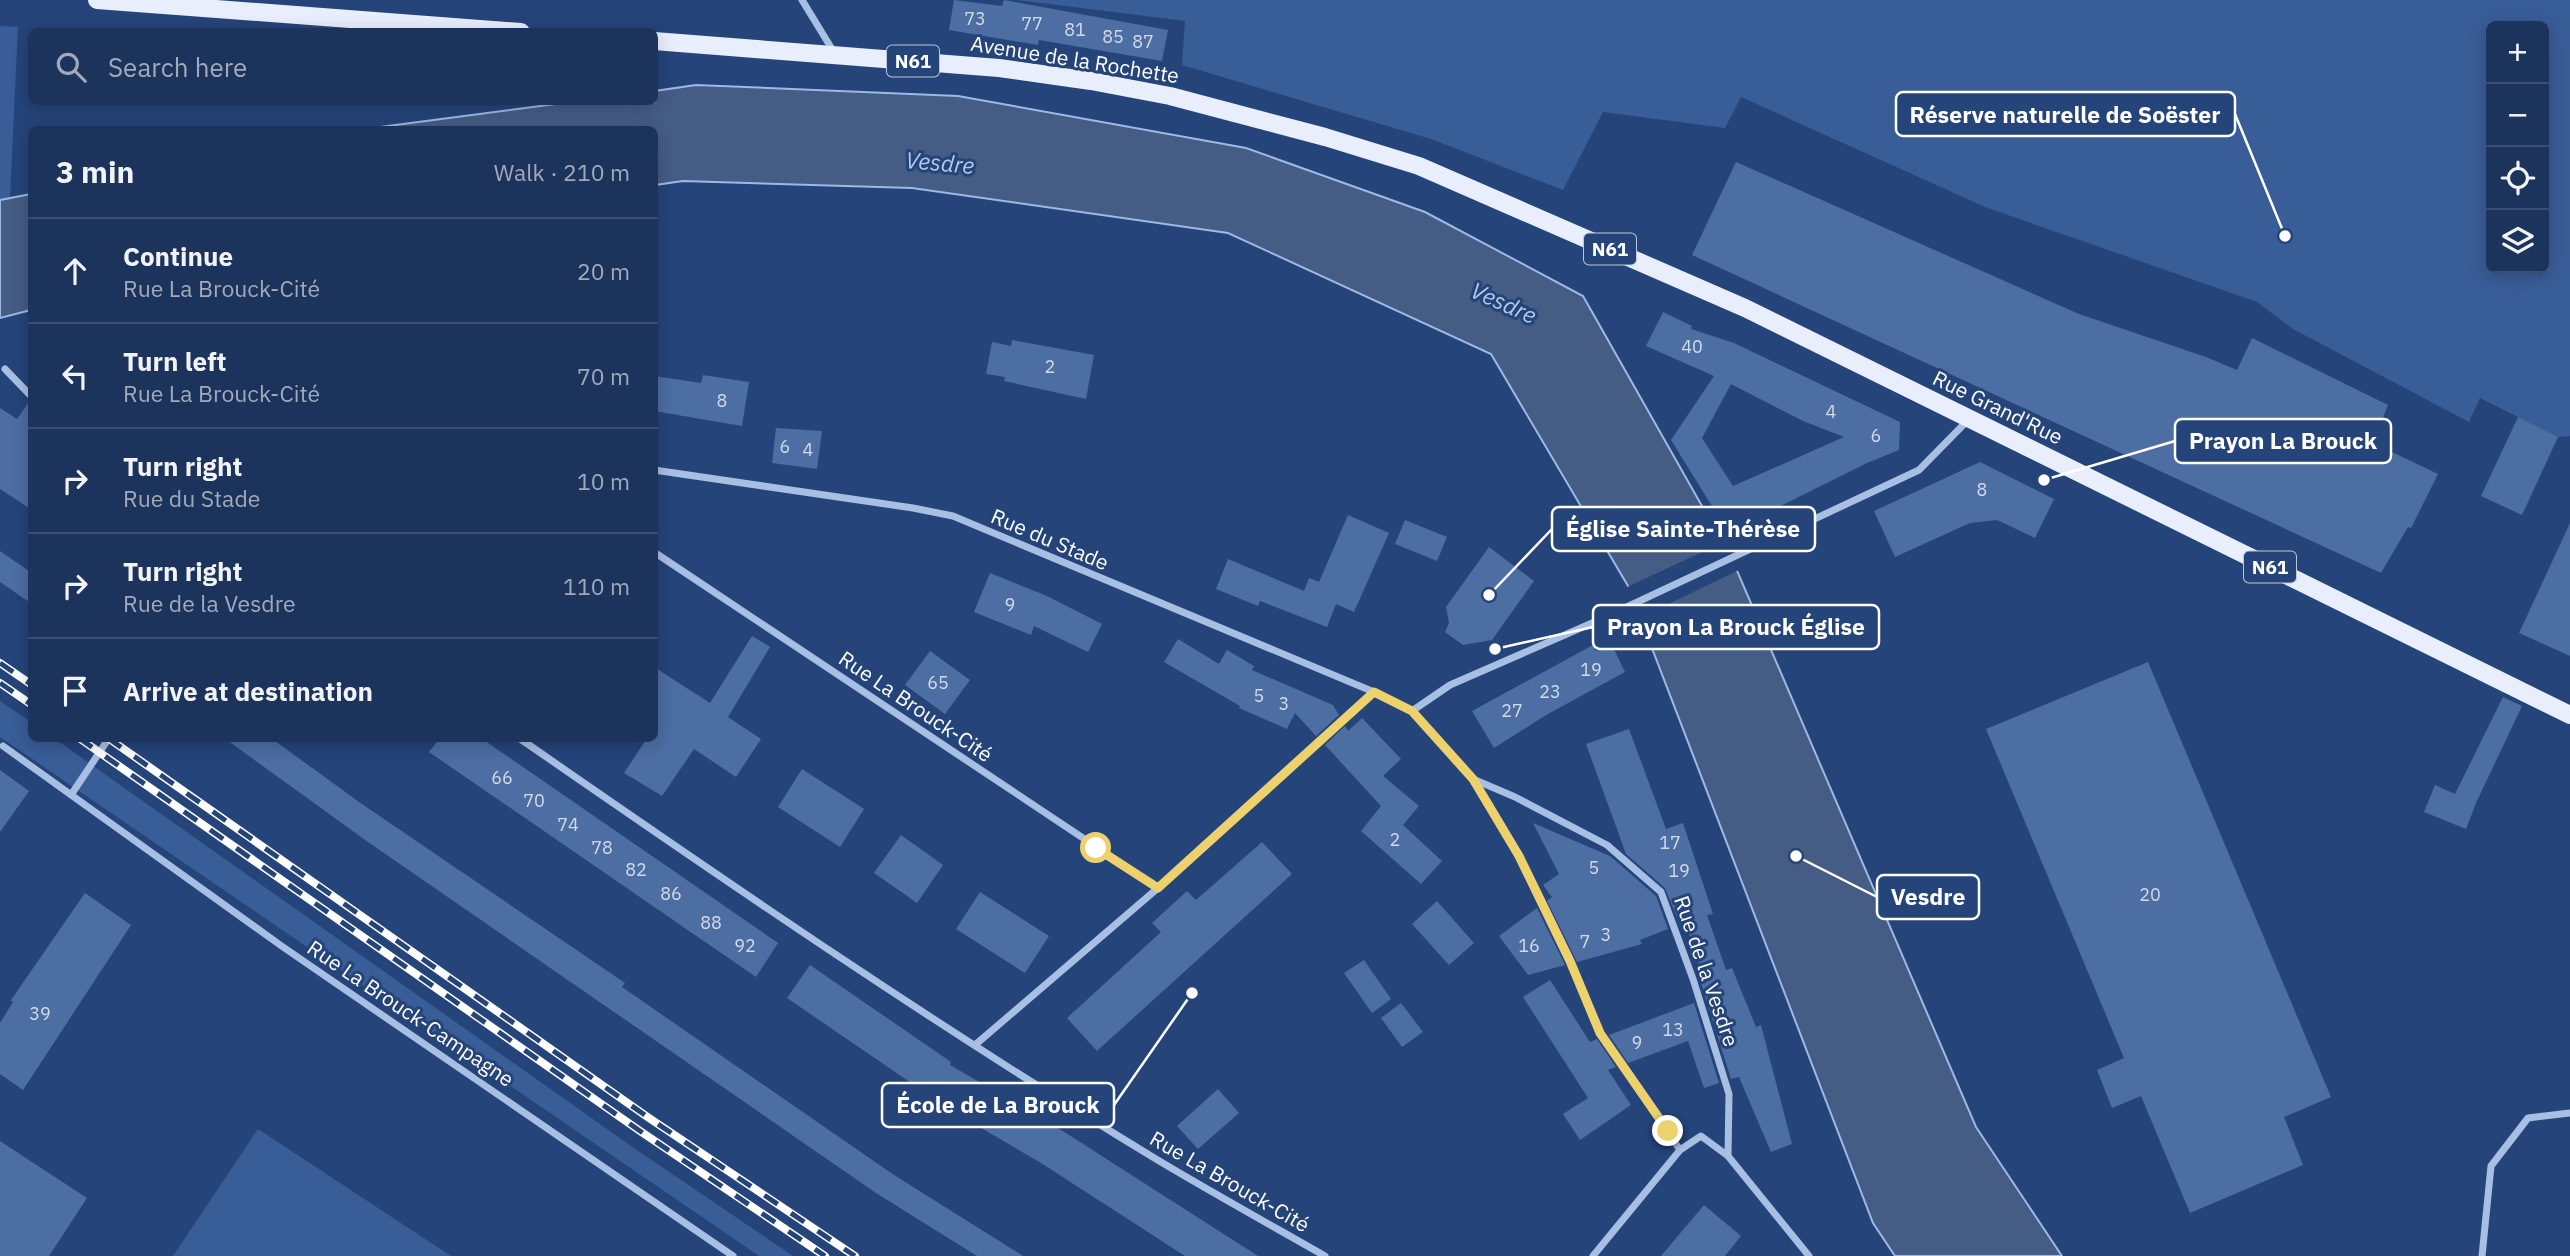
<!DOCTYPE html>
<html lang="en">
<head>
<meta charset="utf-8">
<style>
	:root { --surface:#1c335c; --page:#293f65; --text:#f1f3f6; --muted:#a0aabb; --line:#3a4e72 }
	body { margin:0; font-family:"IBM Plex Sans",sans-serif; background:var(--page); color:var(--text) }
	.controls { position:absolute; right:21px; top:21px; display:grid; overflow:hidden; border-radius:10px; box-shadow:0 4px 18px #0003 }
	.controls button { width:63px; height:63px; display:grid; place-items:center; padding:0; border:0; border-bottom:2px solid var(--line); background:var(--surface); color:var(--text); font:35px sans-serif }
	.stop { position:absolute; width:21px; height:21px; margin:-16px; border:5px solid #edd16d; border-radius:50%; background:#fff }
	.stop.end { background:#edd16d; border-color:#fff; box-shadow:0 2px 7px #0008 }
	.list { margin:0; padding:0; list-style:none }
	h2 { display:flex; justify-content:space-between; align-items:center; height:91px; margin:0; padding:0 28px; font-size:30px }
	h2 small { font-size:23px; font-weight:400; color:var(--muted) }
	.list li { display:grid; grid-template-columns:46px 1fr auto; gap:21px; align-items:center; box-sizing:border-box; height:105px; padding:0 28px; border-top:2px solid var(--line) }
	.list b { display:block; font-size:26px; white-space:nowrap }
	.list p { margin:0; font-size:23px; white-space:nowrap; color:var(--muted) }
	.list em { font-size:23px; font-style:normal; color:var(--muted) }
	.icon { flex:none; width:38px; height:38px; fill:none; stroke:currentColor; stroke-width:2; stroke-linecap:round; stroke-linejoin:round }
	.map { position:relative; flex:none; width:2570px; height:1256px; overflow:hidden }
	.search { position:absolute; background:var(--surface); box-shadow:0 4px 18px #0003; left:28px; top:28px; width:630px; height:77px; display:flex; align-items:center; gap:18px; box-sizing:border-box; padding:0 24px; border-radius:10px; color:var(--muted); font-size:26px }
	.panel { position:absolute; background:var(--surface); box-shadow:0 4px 18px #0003; left:28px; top:126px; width:630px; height:616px; border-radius:10px }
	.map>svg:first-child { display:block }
	.green { fill:#395d97; fill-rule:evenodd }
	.water { fill:#455c84; stroke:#9db9e5; stroke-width:2 }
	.pier { fill:#25447a }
	.building { fill:#4d6ea3; fill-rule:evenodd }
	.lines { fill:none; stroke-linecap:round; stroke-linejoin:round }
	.street { stroke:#a8bfe4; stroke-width:7 }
	.primary { stroke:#e8eefc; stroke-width:18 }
	.rail-casing { stroke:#fff; stroke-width:8 }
	.rail { stroke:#25447a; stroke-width:5; stroke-dasharray:16; stroke-linecap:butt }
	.route { stroke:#edd16d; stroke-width:9 }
	.labels { text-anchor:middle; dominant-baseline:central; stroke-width:6; stroke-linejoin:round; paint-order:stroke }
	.number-label { font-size:18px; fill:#d2dbe8 }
	.shield { fill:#25447a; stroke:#bec7d7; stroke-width:2 }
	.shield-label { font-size:19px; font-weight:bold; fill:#fff }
	.street-label { font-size:21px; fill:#fff; stroke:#25447a }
	.water-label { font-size:23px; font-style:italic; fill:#b3c9ec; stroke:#25447a }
	.leader { fill:none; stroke:#fff; stroke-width:2.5 }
	.callout-dot { fill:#fff; stroke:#25447a; stroke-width:2.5 }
	.callout { fill:#25447a; stroke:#fff; stroke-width:2.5 }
	.callout-label { font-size:23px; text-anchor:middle; font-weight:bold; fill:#fff }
</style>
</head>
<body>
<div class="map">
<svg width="2570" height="1256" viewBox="0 0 2570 1256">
	<rect width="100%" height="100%" fill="#25447a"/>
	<path class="green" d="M1017 0H2570V436L2558 437 2480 398 2469 422 2293 329 2257 302 1985 207 1741 97 1725 128 1603 112 1563 190 1431 139 1182 65 1185 21ZM2491 26H2544V268H2491Z
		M0 26 18 27 10 198 0 200Z
		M0 701 31 722 32 738 55 739 631 1146 793 1256H759L0 737Z
		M258 1129 451 1256H173Z"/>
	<path class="water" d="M696 85 958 96 1246 148 1425 212 1583 296 1732 559 1976 1127 2062 1256H1895L1873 1223 1628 586 1491 354 1228 233 912 188 683 181 655 185 654 130H357L571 102H654L655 91Z
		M31 194V310L0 318V200Z"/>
	<path class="pier" d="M1726 541 1741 569 1637 619 1625 588Z"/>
	<path class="building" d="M954 0 1002 6 1004 0 1168 30 1162 61 1039 40 1038 45 949 30Z
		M1736 162 2079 314 2206 357 2237 370 2252 338 2388 405 2373 443 2438 474 2411 528 2408 527 2381 573 1692 255Z
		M1663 312 1692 326 1691 329 1734 343 1900 422 1899 450 1867 463 1728 532 1671 440 1714 376 1646 346ZM1731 384 1803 421 1844 437 1733 486 1702 438Z
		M1012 340 1094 355 1086 399 1004 381 1005 377 986 374 992 342 1011 346Z
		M703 375 749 382 742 426 654 411V376L701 383Z
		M29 402 32 403V510L0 489V408L17 419Z
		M2518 417 2558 437 2522 515 2481 496Z
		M776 428 822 431 817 469 772 463Z
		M1980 462 2054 499 2035 538 1997 520 1970 523 1895 557 1874 511Z
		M1348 515 1389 533 1354 612 1336 604 1327 627 1260 601 1258 606 1216 589 1228 559 1304 591 1309 578 1319 582Z
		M1405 520 1447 537 1437 561 1395 544Z
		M2570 523V656L2519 633Z
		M1489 547 1534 581 1492 640 1463 645 1445 632 1449 623 1446 607Z
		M0 551 32 573V604L0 582Z
		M990 573 1047 596 1102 624 1088 652 1034 626 1031 635 974 612Z
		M752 636 770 647 728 717 761 739 736 777 694 749 662 796 624 773 647 738H654V667L710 703Z
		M1178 639 1219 664 1227 650 1254 666 1252 670 1333 705 1339 715 1316 736 1295 713 1287 729 1239 708 1240 706 1164 662Z
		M1611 643 1625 672 1548 714 1494 748 1472 711 1593 645 1596 651Z
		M930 651 970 680 945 714 905 685Z
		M2148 662 2331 1097 2284 1117 2303 1165 2190 1213 2141 1096 2112 1108 2097 1070 2124 1058 1986 729Z
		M2503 697 2522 706 2476 803 2466 829 2424 812 2435 785 2455 794Z
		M1362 718 1401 759 1383 776 1419 806 1403 825 1442 861 1421 884 1361 831 1381 806 1325 745 1345 726 1348 731Z
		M1629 729 1666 829 1683 823 1713 914 1707 915 1726 970 1732 968 1756 1027 1761 1025 1792 1144 1771 1152 1739 1077 1731 1079 1700 980 1704 979 1685 923 1680 925 1665 888 1626 854 1586 744Z
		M224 738H271L359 802 625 983 622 987 894 1175 1023 1256H977L876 1193 368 842Z
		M440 738H481L778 943 756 977 429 752Z
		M802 769 864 809 840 847 778 807Z
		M0 770 29 791 0 832Z
		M1533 823 1610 856 1656 896 1668 929 1640 940 1642 944 1577 962 1547 901 1552 897 1543 885 1559 874Z
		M901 835 943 865 917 903 874 873Z
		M1262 842 1292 874 1097 1051 1067 1018 1161 932 1152 923 1187 891 1196 900Z
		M980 892 1049 936 1025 973 956 929Z
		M85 893 131 925 23 1090 0 1074V1023L13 1002 11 1000Z
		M1437 901 1474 943 1449 965 1412 924Z
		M1537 908 1565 965 1528 975 1499 936Z
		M1364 960 1391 999 1372 1013 1344 973Z
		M810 965 951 1062 950 1065 1055 1126 1258 1256H1185L1041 1163 952 1111 787 998Z
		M1550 980 1590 1042 1597 1039 1616 1067 1608 1070 1631 1105 1580 1140 1563 1114 1588 1098 1523 997Z
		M1401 1003 1423 1032 1402 1047 1381 1018Z
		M1694 1003 1719 1083 1704 1088 1688 1041 1628 1063 1609 1035Z
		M1218 1089 1239 1113 1198 1149 1177 1126Z
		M0 1141 87 1198 49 1256H0Z
		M1704 1205 1741 1236 1725 1256H1661Z"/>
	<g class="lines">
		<path class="street" d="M802 0 835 54
			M5 369 32 397
			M654 470 913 508 953 516 1374 692 1412 711 1473 779 1519 856 1570 961 1600 1033 1680 1150
			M654 552 1158 888
			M1412 711 1450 685 1599 620 1919 470 1970 418
			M519 738C728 883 938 1027 1156 1159 1211 1192 1269 1224 1325 1256
			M3 746 283 947 733 1256
			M1473 779 1515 797 1607 845 1661 892 1693 979 1729 1094 1728 1156
			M71 795 109 738
			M975 1045 1158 888 1374 692
			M1593 1256 1680 1150 1701 1136 1728 1156 1809 1256
			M2482 1256 2491 1166 2528 1118 2570 1113"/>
		<path class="primary" d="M97 0 521 32
			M654 41 999 68 1091 81 1170 96 1325 137 1419 166 1745 308 2570 715"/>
		<defs>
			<path id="rail" d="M0 663 32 685
				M0 683 32 705
				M79 738 640 1131 825 1256
				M108 738 649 1118 855 1256"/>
		</defs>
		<use href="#rail" class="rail-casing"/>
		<use href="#rail" class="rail"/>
	</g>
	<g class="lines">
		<path class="route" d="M1096 848 1158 888 1374 692 1412 711 1473 779 1519 856 1570 961 1600 1033 1668 1131"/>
	</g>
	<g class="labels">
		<g class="number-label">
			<text x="975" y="18">73</text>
			<text x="1032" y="23">77</text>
			<text x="1075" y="29">81</text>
			<text x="1113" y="36">85</text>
			<text x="1143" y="41">87</text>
			<text x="1692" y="346">40</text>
			<text x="1050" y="366">2</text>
			<text x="722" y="400">8</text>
			<text x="1831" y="411">4</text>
			<text x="1876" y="435">6</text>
			<text x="785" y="446">6</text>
			<text x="808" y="449">4</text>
			<text x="1982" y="489">8</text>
			<text x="1010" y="604">9</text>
			<text x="1591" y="669">19</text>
			<text x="938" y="682">65</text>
			<text x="1550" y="691">23</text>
			<text x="1259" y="695">5</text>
			<text x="1284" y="703">3</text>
			<text x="1512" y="710">27</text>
			<text x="502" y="777">66</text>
			<text x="534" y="800">70</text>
			<text x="568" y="824">74</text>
			<text x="1395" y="839">2</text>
			<text x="1670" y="842">17</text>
			<text x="602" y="847">78</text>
			<text x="1594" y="867">5</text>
			<text x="636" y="869">82</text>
			<text x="1679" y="870">19</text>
			<text x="671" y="893">86</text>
			<text x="2150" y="894">20</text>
			<text x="711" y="922">88</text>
			<text x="1606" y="934">3</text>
			<text x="1585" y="941">7</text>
			<text x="745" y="945">92</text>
			<text x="1529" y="945">16</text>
			<text x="40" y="1013">39</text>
			<text x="1673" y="1029">13</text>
			<text x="1637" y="1042">9</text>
		</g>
		<g class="shield">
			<rect x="887" y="45.5" width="52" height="31" rx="5"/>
			<rect x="1584" y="233.5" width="52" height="31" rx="5"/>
			<rect x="2244" y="551.5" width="52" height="31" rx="5"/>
		</g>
		<g class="shield-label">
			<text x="913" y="61">N61</text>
			<text x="1610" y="249">N61</text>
			<text x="2270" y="567">N61</text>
		</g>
		<g class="street-label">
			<text transform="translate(1075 59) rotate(9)">Avenue de la Rochette</text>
			<text transform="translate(1998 407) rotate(26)">Rue Grand'Rue</text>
			<text transform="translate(1050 539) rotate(23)">Rue du Stade</text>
			<text transform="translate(916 706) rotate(34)">Rue La Brouck-Cité</text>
			<text transform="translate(1707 971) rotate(71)">Rue de la Vesdre</text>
			<text transform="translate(411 1013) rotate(34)">Rue La Brouck-Campagne</text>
			<text transform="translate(1230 1181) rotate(30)">Rue La Brouck-Cité</text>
		</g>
		<g class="water-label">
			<text transform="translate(940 162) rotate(5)">Vesdre</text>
			<text transform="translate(1504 302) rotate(24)">Vesdre</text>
		</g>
	</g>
	<path class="leader" d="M2285 236L2235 114M2044 480L2175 441M1489 595L1552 529M1495 649L1593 627M1796 856L1877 897M1192 993L1114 1105"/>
	<g class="callout-dot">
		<circle cx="2285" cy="236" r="7"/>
		<circle cx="2044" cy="480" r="7"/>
		<circle cx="1489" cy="595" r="7"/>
		<circle cx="1495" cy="649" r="7"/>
		<circle cx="1796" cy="856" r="7"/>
		<circle cx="1192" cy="993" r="7"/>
	</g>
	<g class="callout">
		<rect x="1896" y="92" width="339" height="44" rx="7"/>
		<rect x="2175" y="419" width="216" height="44" rx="7"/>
		<rect x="1552" y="507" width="263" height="44" rx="7"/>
		<rect x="1593" y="605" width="286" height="44" rx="7"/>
		<rect x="1877" y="875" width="102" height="44" rx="7"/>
		<rect x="882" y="1083" width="232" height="44" rx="7"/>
	</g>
	<g class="callout-label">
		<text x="2065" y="123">Réserve naturelle de Soëster</text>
		<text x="2283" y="449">Prayon La Brouck</text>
		<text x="1683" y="537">Église Sainte-Thérèse</text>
		<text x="1736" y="635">Prayon La Brouck Église</text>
		<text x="1928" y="905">Vesdre</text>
		<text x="998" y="1113">École de La Brouck</text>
	</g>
</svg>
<div class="controls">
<button>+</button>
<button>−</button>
<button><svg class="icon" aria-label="locate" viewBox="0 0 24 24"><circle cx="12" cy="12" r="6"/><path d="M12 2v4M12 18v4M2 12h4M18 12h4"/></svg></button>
<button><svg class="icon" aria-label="layers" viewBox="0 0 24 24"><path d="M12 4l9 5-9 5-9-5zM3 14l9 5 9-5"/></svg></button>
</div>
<div class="stop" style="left:1096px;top:848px"></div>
<div class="stop end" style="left:1668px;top:1131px"></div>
<div class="search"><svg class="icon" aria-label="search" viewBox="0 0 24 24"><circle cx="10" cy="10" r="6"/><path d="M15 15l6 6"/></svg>Search here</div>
<section class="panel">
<h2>3 min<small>Walk · 210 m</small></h2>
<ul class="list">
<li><svg class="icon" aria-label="ahead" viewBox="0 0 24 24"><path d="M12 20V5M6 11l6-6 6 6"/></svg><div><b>Continue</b><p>Rue La Brouck-Cité</p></div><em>20 m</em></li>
<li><svg class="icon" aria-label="left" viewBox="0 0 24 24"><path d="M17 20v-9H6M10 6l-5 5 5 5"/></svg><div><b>Turn left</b><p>Rue La Brouck-Cité</p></div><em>70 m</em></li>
<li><svg class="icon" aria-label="right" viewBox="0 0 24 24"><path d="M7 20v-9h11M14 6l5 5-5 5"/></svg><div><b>Turn right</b><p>Rue du Stade</p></div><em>10 m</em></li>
<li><svg class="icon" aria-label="right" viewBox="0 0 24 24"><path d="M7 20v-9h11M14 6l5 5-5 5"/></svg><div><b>Turn right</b><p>Rue de la Vesdre</p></div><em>110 m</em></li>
<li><svg class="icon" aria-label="arrive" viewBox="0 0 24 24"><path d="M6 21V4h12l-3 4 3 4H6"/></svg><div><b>Arrive at destination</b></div></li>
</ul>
</section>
</div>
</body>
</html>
